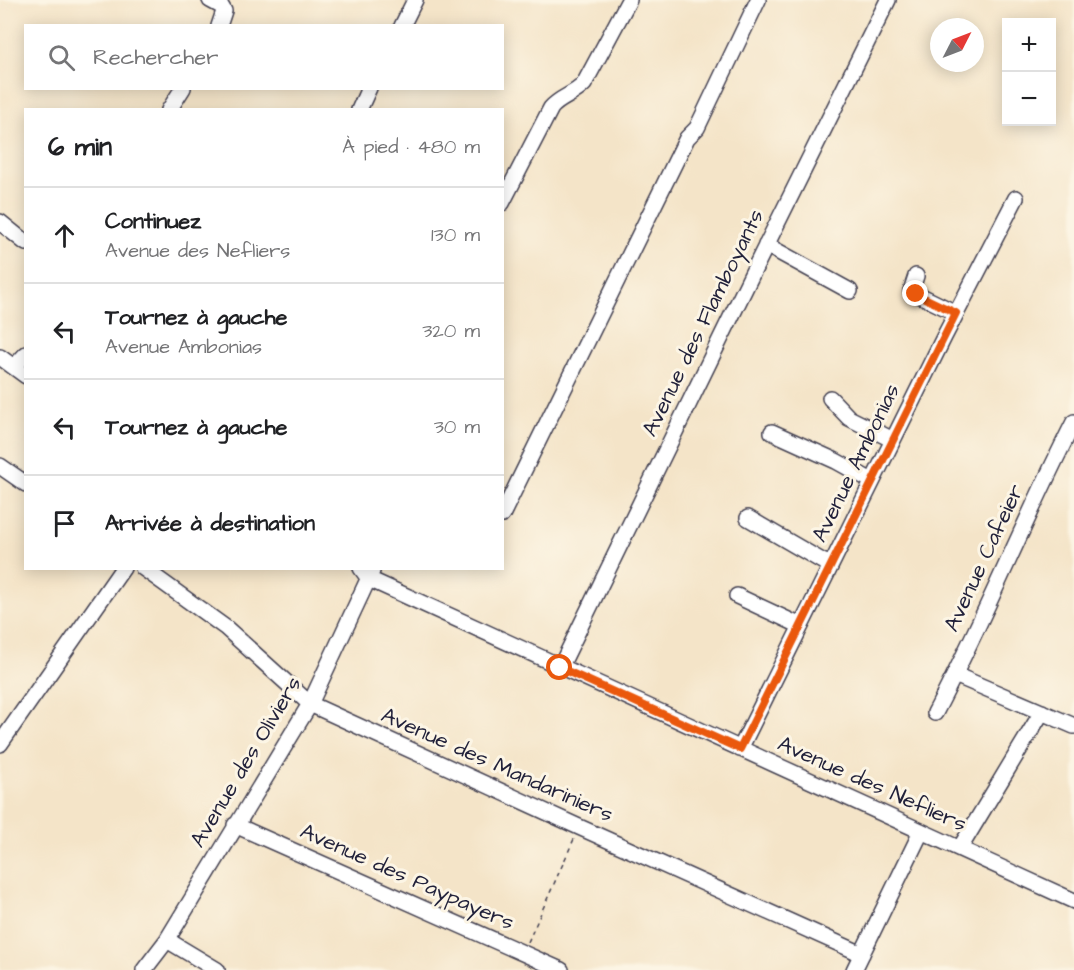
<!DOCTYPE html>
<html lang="fr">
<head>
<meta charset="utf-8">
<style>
	:root { --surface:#fff; --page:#f2f2f2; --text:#202124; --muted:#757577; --line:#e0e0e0 }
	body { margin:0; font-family:"Architects Daughter",sans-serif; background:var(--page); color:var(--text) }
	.controls { position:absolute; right:18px; top:18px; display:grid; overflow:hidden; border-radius:0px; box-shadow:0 3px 15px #0003 }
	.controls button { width:54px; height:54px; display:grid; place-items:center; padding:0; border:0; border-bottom:2px solid var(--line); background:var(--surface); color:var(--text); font:30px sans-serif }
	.compass { position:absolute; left:930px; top:18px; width:54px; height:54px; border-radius:50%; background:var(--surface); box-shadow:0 3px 15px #0003; rotate:48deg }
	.stop { position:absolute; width:18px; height:18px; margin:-14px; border:4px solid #ea580c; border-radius:50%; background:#fff }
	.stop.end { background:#ea580c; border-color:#fff; box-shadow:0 2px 6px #0008 }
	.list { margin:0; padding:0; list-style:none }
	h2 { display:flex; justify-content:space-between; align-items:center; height:78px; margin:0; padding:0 24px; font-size:26px }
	h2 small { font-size:20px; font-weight:400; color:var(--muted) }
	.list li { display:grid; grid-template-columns:39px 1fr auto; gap:18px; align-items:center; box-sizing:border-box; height:96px; padding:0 24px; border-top:2px solid var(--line) }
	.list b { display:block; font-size:22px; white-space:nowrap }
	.list p { margin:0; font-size:20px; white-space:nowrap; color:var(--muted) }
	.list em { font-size:20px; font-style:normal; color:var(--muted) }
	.icon { flex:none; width:33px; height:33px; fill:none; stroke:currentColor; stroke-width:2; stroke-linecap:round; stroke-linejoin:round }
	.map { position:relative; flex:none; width:1074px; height:970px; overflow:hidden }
	.search { position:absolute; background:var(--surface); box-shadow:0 3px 15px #0003; left:24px; top:24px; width:480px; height:66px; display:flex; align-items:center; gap:15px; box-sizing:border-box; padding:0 21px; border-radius:0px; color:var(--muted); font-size:22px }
	.panel { position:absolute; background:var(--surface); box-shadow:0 3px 15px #0003; left:24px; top:108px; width:480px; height:462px; border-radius:0px }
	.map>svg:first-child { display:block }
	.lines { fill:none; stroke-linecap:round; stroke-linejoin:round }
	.minor-casing { stroke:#423f50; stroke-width:18 }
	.path { stroke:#423f50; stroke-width:1.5; stroke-dasharray:4.5 4.5; stroke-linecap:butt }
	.minor { stroke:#fff; stroke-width:15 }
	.route { stroke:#ea580c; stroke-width:8 }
	.labels { text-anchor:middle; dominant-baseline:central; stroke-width:6; stroke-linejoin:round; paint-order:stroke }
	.street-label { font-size:22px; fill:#22223b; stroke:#fcf5e5 }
</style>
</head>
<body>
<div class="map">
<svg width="1074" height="970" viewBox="0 0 1074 970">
	<rect width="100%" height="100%" fill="#fcf5e5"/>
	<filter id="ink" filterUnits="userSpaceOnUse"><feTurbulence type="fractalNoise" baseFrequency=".0167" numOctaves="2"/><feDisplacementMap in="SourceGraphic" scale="12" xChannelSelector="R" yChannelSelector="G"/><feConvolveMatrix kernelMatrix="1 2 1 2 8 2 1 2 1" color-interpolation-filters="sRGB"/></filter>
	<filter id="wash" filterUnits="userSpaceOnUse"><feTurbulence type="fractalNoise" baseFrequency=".008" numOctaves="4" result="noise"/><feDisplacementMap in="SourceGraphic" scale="24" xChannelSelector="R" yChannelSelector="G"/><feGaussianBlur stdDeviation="1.35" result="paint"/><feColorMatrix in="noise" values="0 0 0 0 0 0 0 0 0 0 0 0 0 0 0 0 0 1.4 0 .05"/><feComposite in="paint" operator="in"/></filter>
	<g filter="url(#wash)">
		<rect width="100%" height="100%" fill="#f4e4c8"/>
	</g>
	<g filter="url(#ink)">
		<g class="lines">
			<defs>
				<path id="minor" d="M210 0 221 6 224 11 219 26
					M402 26 415 0
					M169 110 183 88
					M359 110 369 88
					M502 203 551 108C560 97 574 95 584 84L629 0
					M0 222 26 243
					M766 245 850 291
					M916 276 911 291 956 313
					M0 357 26 376
					M14 367 26 354
					M830 398 849 418 893 440
					M772 432 836 461 872 481
					M0 466 26 484
					M502 515 687 138 697 128 758 0
					M748 518 822 561 831 564
					M143 568 226 628 310 704 579 827 862 954
					M361 568 369 579 1074 901
					M737 596 801 626
					M560 668 753 272 888 0
					M955 675 1074 726
					M935 713C985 618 1025 518 1074 422
					M0 744 123 568
					M740 749 944 337 1016 198
					M235 825 561 970
					M960 848 1042 712
					M167 940 217 970
					M144 970 167 940 310 704 372 571
					M854 970 921 832"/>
			</defs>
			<use href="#minor" class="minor-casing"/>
			<path class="path" d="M528 942 574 839"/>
			<use href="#minor" class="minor"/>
		</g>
	</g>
	<g class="lines" filter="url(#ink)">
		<path class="route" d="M560 668 740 749 956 313 916 294"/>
	</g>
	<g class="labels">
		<g class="street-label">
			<text transform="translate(703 323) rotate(-64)">Avenue des Flamboyants</text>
			<text transform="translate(856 463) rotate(-64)">Avenue Ambonias</text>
			<text transform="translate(984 558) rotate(-65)">Avenue Cafeier</text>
			<text transform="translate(246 762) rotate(-59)">Avenue des Oliviers</text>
			<text transform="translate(497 765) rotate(24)">Avenue des Mandariniers</text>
			<text transform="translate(872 784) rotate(24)">Avenue des Nefliers</text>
			<text transform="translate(407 877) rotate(24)">Avenue des Paypayers</text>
		</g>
	</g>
</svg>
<div class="controls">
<button>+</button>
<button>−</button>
</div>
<svg class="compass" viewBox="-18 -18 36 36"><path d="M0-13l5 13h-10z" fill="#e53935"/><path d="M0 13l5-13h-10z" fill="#757577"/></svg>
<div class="stop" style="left:560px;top:668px"></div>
<div class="stop end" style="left:916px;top:294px"></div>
<div class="search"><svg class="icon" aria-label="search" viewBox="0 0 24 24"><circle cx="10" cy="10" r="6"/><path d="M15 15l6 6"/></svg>Rechercher</div>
<section class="panel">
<h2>6 min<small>À pied · 480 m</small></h2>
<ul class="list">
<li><svg class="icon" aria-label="ahead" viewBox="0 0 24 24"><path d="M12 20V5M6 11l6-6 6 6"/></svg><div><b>Continuez</b><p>Avenue des Nefliers</p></div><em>130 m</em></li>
<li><svg class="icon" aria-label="left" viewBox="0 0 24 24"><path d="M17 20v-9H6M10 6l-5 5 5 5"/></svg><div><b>Tournez à gauche</b><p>Avenue Ambonias</p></div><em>320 m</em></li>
<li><svg class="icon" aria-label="left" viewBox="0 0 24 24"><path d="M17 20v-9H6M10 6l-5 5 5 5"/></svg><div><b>Tournez à gauche</b></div><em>30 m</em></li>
<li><svg class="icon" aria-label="arrive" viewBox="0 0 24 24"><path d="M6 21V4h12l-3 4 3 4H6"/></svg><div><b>Arrivée à destination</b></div></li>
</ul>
</section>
</div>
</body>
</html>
